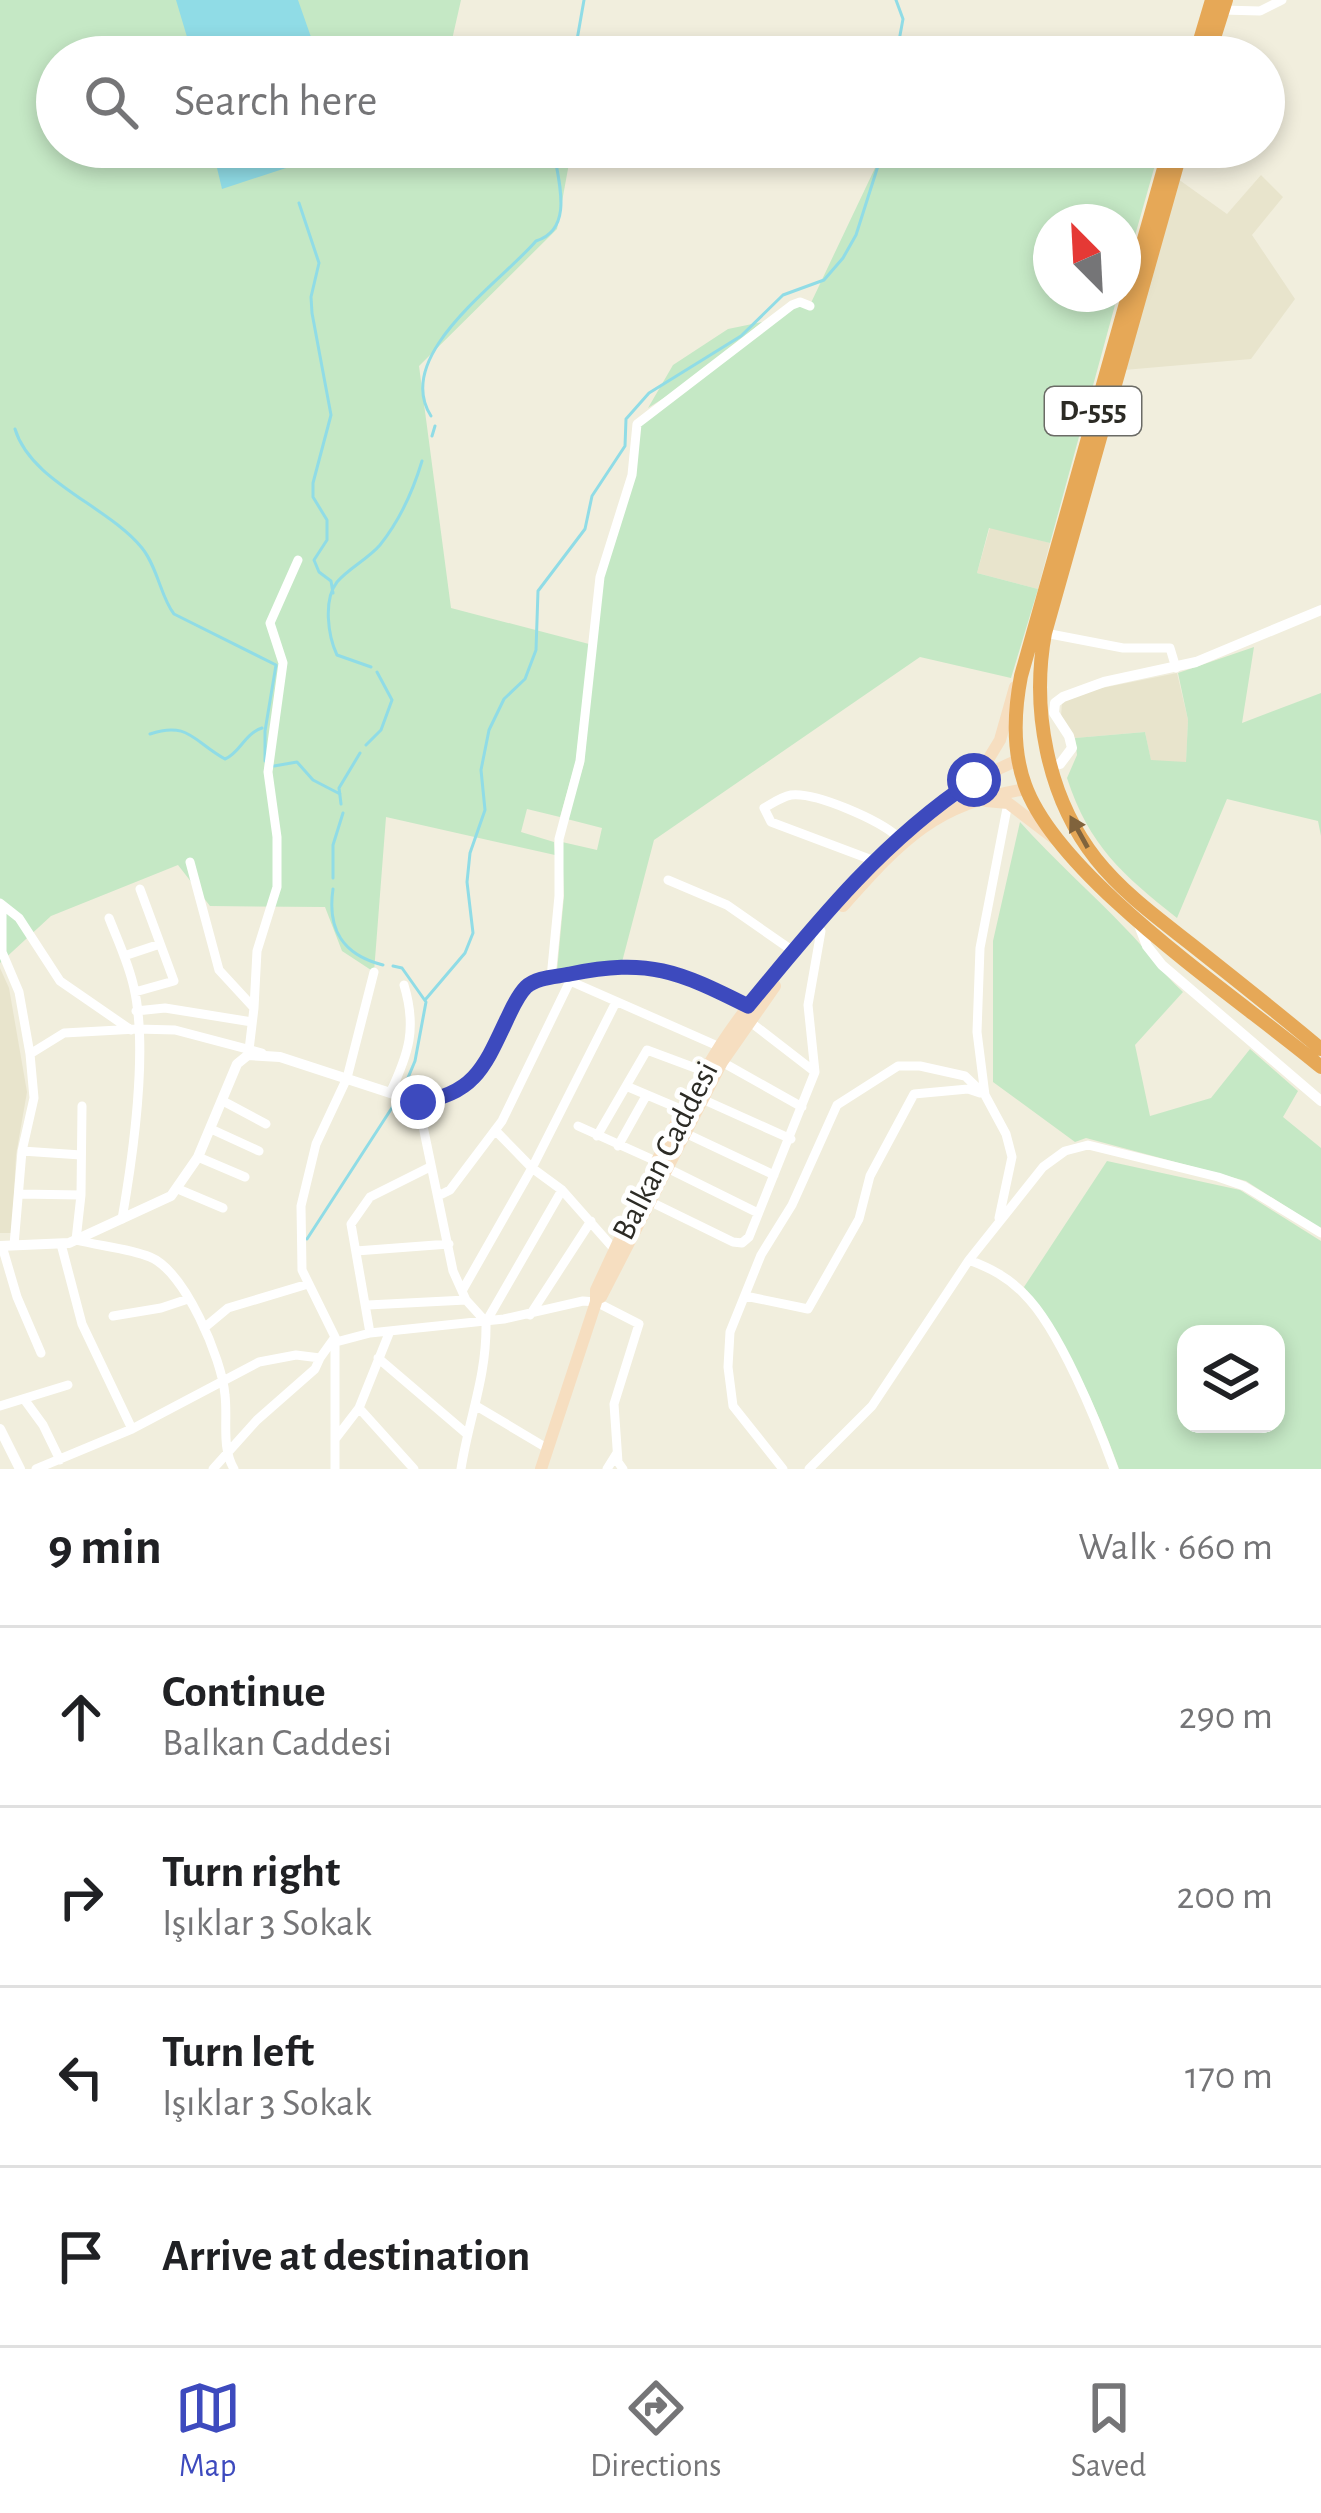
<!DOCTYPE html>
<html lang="en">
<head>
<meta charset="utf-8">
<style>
	:root { --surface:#fff; --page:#f2f2f2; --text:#202124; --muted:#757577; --line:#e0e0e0; --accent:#3d4abe }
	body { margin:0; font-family:"Alegreya Sans",sans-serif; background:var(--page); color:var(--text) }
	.controls { position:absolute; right:36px; bottom:36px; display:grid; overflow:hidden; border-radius:24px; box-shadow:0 6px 18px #0003 }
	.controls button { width:108px; height:108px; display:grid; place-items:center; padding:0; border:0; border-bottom:3px solid var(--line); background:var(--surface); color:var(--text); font:60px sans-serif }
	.compass { position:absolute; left:1033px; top:204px; width:108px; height:108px; border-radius:50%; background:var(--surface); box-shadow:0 6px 18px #0003; rotate:336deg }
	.stop { position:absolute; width:36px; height:36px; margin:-27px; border:9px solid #3d4abe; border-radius:50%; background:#fff }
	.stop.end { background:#3d4abe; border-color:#fff; box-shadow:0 3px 12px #0008 }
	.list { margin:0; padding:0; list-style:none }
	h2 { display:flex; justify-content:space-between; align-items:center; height:156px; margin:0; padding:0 48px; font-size:51px }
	h2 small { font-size:39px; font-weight:400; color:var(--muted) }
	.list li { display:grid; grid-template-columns:78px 1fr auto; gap:36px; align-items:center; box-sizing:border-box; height:180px; padding:0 48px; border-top:3px solid var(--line) }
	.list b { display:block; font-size:45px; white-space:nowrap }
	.list p { margin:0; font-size:39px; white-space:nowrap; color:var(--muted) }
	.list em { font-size:39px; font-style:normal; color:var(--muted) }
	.icon { flex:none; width:66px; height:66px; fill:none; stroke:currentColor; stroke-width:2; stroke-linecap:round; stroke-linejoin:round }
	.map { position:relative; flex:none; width:1321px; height:1469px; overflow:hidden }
	.search { position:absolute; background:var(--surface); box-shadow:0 6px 18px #0003; left:36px; right:36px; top:36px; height:132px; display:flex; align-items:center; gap:30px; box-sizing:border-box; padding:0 42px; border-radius:66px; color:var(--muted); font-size:45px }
	.sheet { height:876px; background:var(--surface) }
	nav { display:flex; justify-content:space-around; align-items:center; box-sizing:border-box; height:168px; border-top:3px solid var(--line); background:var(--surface); font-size:33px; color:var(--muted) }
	nav a { display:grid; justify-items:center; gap:6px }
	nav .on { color:var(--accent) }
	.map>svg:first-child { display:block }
	.built { fill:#e8e4cc }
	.green { fill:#c5e8c5; fill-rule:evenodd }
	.water { fill:#90dce6 }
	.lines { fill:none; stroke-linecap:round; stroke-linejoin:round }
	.stream { stroke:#90dce6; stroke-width:3 }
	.minor { stroke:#fff; stroke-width:9 }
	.tertiary { stroke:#fff; stroke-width:10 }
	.secondary { stroke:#f6dec0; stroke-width:12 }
	.trunk { stroke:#e6a857; stroke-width:14 }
	.oneway { fill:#80633c }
	.route { stroke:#3d4abe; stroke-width:15 }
	.labels { text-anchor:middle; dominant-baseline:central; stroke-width:10; stroke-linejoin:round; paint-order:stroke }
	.shield { fill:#fff; stroke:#6b6b66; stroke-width:3 }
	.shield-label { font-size:30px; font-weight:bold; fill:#2c2b25 }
	.street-label { font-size:33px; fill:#2c2b25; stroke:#fff }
</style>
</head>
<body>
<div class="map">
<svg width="1321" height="1469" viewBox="0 0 1321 1469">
	<rect width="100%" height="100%" fill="#f1eedd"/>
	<path class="built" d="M1261 175 1283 197 1252 235 1295 299 1251 359 1124 370 1178 179 1227 214Z
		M990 527 1050 543 1038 589 977 573Z
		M1177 673 1188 720 1186 763 1151 761 1145 732 1075 738 1061 717 1062 702 1097 689Z
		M0 968 9 988 27 1092 16 1155 12 1233H0Z"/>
	<path class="green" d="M0 0H461L449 53 522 45 528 57H57V147H572L557 229 419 366 451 608 589 644 576 761 560 817 527 809 521 832 554 842 555 855 386 817 374 972 342 951 325 907 210 906 178 865 51 916 0 963Z
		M885 147H1120L1157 158 1123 278V222H1051V294H1118L1050 543 989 528 977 573 1038 589 1011 678 920 657 654 840 622 962 557 971 564 896 562 842 597 850 602 828 567 819 584 763 602 576 636 475 640 426 793 307H809Z
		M762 322 691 381 648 408 673 365 728 329Z
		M1254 647 1242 723 1321 693V836L1318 821 1227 799 1177 918C1123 875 1089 846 1067 778L1077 755 1075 738 1145 732 1151 760 1186 762 1188 720 1178 673Z
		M1020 822C1054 860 1091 892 1126 929 1147 950 1159 970 1183 992L1135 1045 1150 1116 1211 1098 1250 1049 1298 1091 1283 1117 1321 1148V1229L1246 1181 1086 1138 1075 1142 993 1082V941Z
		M1107 1161 1240 1190 1321 1241V1469H1119C1100 1414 1062 1331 1024 1287ZM1186 1334H1276V1424H1186Z"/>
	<path class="water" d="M176 0H298L318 57H193Z
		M212 147H350L222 189Z"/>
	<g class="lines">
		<path class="stream" d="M896 0 903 19 896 57
			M507 57H516
			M574 57 584 0
			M299 203 319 263 311 297 312 313 331 415 313 483V497L327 520V540L314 560 319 572 331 581 333 593
			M431 416C392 355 500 283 536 241 575 229 558 180 553 147
			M15 429C31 482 108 506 142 548 158 568 161 598 174 614L276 665 265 731V761
			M432 436 435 426
			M371 667 337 655C328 636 323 600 337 582 349 568 368 559 380 545 400 520 413 491 422 461
			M150 734C188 721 193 741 225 759 240 753 244 734 262 728
			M366 745 381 730 392 700 377 672
			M274 766 297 762 313 780 340 794
			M341 804 339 788 360 753
			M333 878V845L343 813
			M333 889C327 930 343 955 383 965
			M393 966 402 968 426 1002 415 1061 402 1092
			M425 1000 465 953 473 933 467 882 470 853 485 810 481 770 489 730 504 699 525 679 536 650 538 591 585 529 592 496 625 446 626 419 649 393 741 336 783 295 824 280 843 258 856 235 884 147
			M307 1239 397 1100"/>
		<path class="minor" d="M1222 10 1260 11 1282 0
			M1045 633 1123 648H1170L1176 668
			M872 860 771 822 764 808C773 803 781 797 791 795 816 792 879 820 898 837
			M190 862 219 970 254 1008 249 1050
			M668 880 727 905 793 951
			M0 903 19 918 60 981 131 1030
			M2 905V952L19 992 30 1054 34 1098 22 1151 14 1245
			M109 918C118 941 129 964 134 988 148 1049 133 1156 122 1219
			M124 956 160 944
			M551 978 559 896V839L580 761 600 577 632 475 637 424 792 305 800 302 810 306
			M570 981 720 1047
			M135 992 174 981 140 889
			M254 1008 257 951 277 887V837L268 772 283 663 270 623 298 560
			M136 1011 165 1008 252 1022
			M749 1021 815 1072
			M30 1054 64 1033 137 1029 175 1030 262 1053
			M722 1062 802 1107
			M626 1086 685 1111
			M390 1093C409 1053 417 1028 404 985
			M702 1099 791 1139
			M223 1101 266 1124
			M418 1102 453 1271 466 1300 486 1322C487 1377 469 1417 461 1469
			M82 1106 81 1195 76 1240C99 1246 128 1248 150 1257 185 1271 222 1359 225 1395 228 1420 221 1447 234 1469
			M578 1126 658 1162
			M211 1129 259 1151
			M495 1130 532 1168 562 1190 615 1250
			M685 1133 774 1175
			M597 1136 647 1050 706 1072
			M618 1146 646 1096
			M22 1151 81 1155
			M198 1157 245 1177
			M667 1168 758 1213
			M178 1189 223 1208
			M19 1194 81 1195
			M438 1196 450 1190 502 1121 570 981
			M651 1202 733 1242 742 1243 749 1237 815 1072 808 1005 821 931
			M999 1218 1012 1157 1006 1134 985 1095 977 1032 980 948 1008 803
			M61 1244 82 1324 132 1429
			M2 1246 17 1297 41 1353
			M356 1251 449 1244
			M969 1260C990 1268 1008 1277 1024 1294 1059 1328 1097 1422 1114 1469
			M462 1291 532 1168 616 1002
			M745 1296 808 1309 859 1219 870 1176 914 1094 968 1089 980 1093
			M368 1305 466 1300
			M530 1315 591 1221
			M113 1316 161 1308 188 1299
			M486 1322 562 1190
			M204 1328 228 1308 308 1284
			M370 1333 351 1224 370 1197 428 1168
			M378 1358 467 1434
			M24 1399 43 1425 60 1460
			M0 1406 68 1385
			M478 1407 545 1447
			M359 1408 414 1469
			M336 1438 359 1408 390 1331
			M36 1469 132 1429 259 1362 296 1355 320 1358 335 1337 336 1342 370 1333 504 1319 583 1301 596 1302 639 1324 614 1404 618 1462 623 1469
			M213 1469 257 1420 315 1369 320 1358
			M335 1469V1337L302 1270 301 1206 316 1144 347 1078 374 972
			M607 1469 617 1453
			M783 1469 733 1406 728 1367 730 1332 761 1255 792 1205 837 1105 898 1066H920L965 1076 985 1095
			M809 1469 872 1406 969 1260 1043 1167 1065 1151 1088 1145 1218 1177 1244 1186 1321 1233"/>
		<path class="tertiary" d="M1052 766 1060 764 1072 748 1069 736 1054 713 1055 703 1063 697 1104 682 1196 662 1321 610
			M1137 920 1147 946 1162 965 1321 1101
			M0 1246 69 1243 171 1196 198 1157 237 1064 248 1055 280 1057 418 1102 445 1096 474 1081 521 993 540 980 633 965 678 973 748 1006
			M0 1429 20 1469"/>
		<path class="secondary" d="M980 773 1000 740 1015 687
			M986 801 1008 803 1055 839
			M843 906C903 839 934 804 1026 789
			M601 1297 722 1062 775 986
			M541 1469 596 1302V1290C635 1207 673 1120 722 1043 752 997 790 956 826 914 882 849 938 794 1018 760"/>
		<path class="trunk" d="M1195 57 1212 0
			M1208 57 1226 0
			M1170 147 1021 676C1014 712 1012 749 1025 785 1059 880 1240 999 1321 1067
			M1182 147 1045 633C1031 709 1047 797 1096 859 1123 893 1159 919 1192 945 1235 979 1279 1014 1321 1049"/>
	</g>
	<defs><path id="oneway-solid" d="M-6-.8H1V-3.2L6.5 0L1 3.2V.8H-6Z" transform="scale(3)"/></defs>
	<use class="oneway" href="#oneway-solid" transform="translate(1079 832) rotate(-119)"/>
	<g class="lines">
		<path class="route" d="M418 1102C474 1095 485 1066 507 1019 512 1009 517 996 526 987 537 977 555 977 570 974 649 958 678 971 748 1006 817 922 883 840 974 780"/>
	</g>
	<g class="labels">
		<rect class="shield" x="1045" y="387" width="96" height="48" rx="9"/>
		<g class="shield-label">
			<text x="1093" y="411">D-555</text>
		</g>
		<g class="street-label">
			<text transform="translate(666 1151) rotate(-63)">Balkan Caddesi</text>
		</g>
	</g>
</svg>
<div class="controls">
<button><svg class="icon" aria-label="layers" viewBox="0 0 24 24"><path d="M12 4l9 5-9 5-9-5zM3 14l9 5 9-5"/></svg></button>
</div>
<svg class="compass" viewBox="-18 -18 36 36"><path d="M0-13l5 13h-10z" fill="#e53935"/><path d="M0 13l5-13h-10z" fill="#757577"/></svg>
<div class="stop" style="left:974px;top:780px"></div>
<div class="stop end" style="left:418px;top:1102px"></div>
<div class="search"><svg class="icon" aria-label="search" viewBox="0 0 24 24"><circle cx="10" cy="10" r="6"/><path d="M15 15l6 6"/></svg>Search here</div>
</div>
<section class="sheet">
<h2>9 min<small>Walk · 660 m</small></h2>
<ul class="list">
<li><svg class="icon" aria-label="ahead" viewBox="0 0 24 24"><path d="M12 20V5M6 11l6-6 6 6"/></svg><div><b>Continue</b><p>Balkan Caddesi</p></div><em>290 m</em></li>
<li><svg class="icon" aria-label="right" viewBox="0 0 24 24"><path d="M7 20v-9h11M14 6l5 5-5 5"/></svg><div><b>Turn right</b><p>Işıklar 3 Sokak</p></div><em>200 m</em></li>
<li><svg class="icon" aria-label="left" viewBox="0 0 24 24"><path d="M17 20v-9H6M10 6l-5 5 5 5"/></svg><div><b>Turn left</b><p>Işıklar 3 Sokak</p></div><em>170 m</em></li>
<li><svg class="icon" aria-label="arrive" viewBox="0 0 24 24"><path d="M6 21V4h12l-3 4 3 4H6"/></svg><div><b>Arrive at destination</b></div></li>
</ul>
</section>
<nav>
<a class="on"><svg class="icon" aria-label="map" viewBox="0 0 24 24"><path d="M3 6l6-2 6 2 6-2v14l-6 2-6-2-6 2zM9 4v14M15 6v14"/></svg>Map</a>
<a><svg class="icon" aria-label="directions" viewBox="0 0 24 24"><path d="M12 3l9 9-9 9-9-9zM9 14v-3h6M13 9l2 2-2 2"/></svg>Directions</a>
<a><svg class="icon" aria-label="saved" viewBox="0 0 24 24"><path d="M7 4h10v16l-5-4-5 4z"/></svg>Saved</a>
</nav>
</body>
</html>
